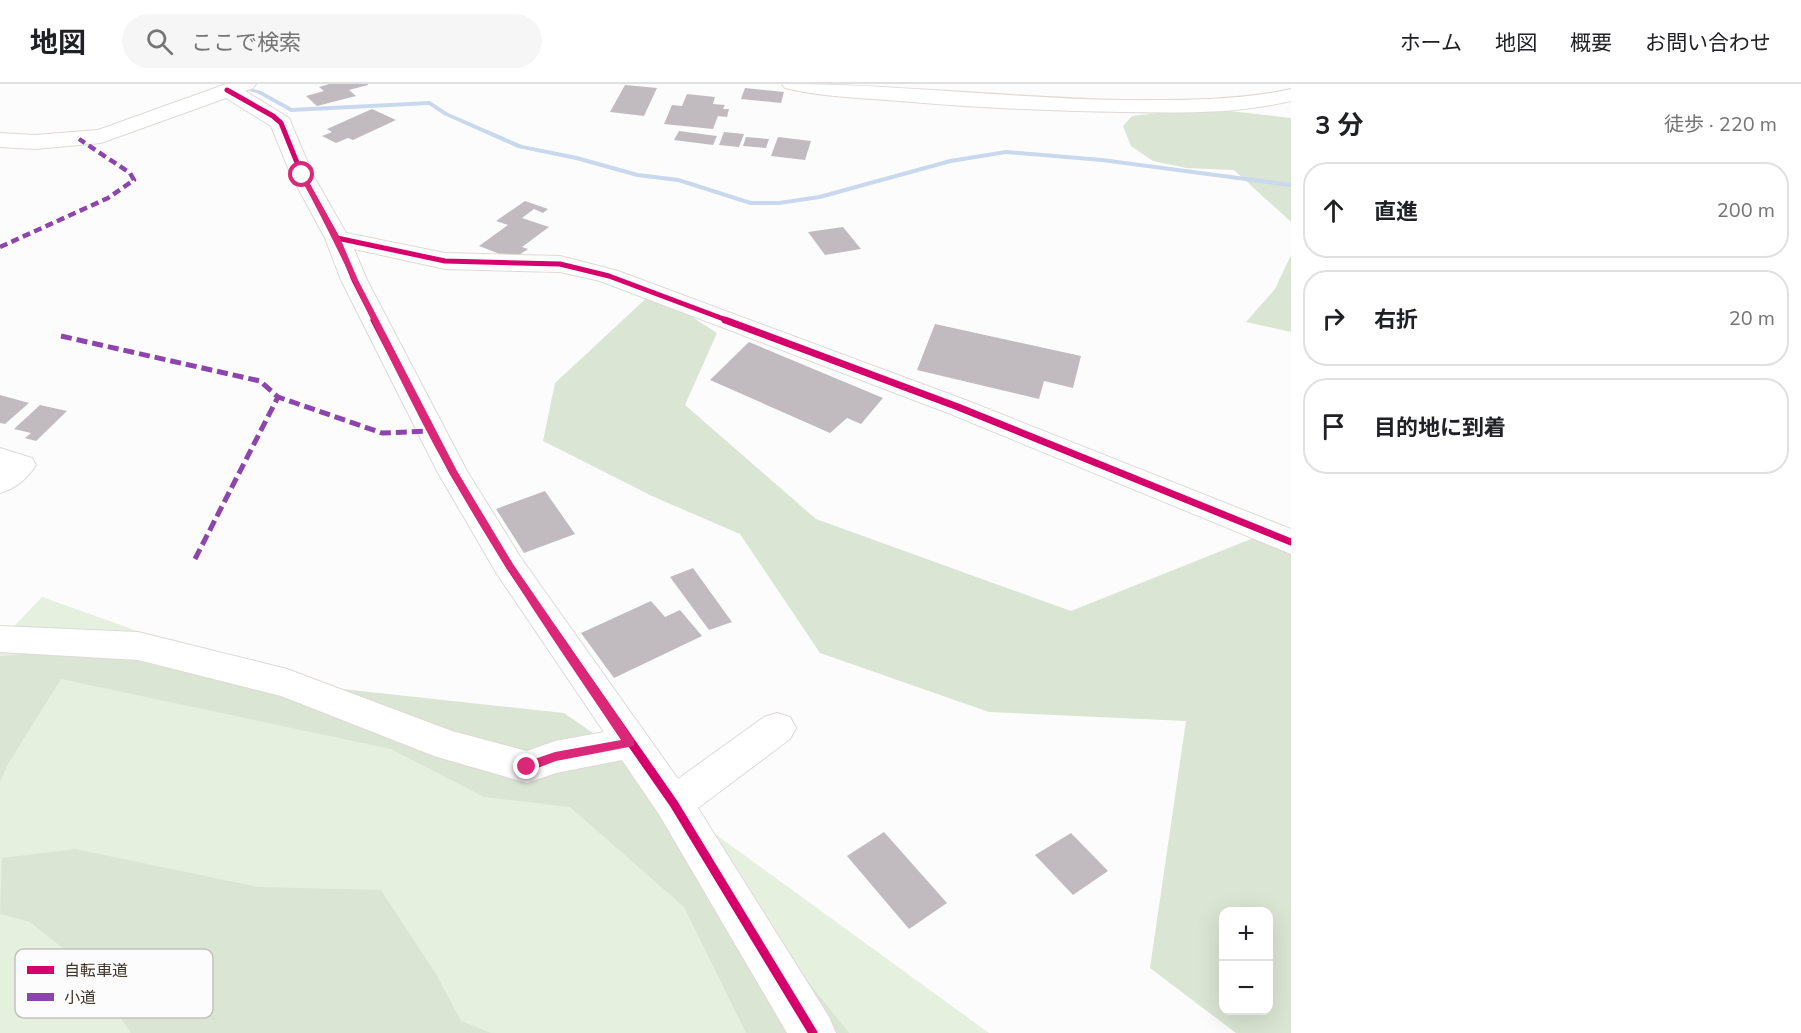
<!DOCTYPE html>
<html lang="ja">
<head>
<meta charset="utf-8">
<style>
	:root { --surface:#fff; --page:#f6f6f6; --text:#202124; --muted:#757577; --line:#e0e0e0 }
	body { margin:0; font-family:"Nunito Sans","Noto Sans JP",sans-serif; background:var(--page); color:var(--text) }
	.controls { position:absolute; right:18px; bottom:18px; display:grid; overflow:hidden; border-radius:12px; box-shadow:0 6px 24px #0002 }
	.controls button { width:54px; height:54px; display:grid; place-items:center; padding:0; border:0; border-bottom:2px solid var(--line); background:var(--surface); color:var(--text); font:30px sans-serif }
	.stop { position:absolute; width:18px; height:18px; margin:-14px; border:4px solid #db2777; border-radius:50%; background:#fff }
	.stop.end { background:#db2777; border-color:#fff; box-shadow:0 2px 6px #0008 }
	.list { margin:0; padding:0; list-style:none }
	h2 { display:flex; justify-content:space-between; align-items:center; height:78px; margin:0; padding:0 24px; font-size:26px }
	h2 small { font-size:20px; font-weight:400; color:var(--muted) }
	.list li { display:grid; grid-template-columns:39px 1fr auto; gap:18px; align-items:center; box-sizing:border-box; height:96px; margin:0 12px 12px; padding:0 12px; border:2px solid var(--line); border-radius:24px }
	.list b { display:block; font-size:22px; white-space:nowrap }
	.list em { font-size:20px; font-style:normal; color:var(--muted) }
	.icon { flex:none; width:33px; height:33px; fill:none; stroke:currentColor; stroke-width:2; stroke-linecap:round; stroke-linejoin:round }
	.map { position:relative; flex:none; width:1291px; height:949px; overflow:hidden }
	header { display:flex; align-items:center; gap:36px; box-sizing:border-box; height:84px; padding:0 30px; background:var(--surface); border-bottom:2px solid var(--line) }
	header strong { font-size:28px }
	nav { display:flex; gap:33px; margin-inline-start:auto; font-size:21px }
	.search { width:420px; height:54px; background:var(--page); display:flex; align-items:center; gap:15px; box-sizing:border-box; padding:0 21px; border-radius:33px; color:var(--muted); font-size:22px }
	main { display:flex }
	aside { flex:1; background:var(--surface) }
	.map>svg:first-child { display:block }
	.green { fill:#e6f0df }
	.forest { fill:#dae5d3; fill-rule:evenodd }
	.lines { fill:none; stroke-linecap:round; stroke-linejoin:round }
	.stream { fill:#c8d8ed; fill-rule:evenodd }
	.building { fill:#c1bbbf }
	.minor-casing { stroke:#ded9d5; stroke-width:2 }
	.minor { fill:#fff; fill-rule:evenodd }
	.quiet-far1 { stroke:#8e44ad; stroke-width:4.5; stroke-dasharray:8 4.5; stroke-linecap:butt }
	.quiet { stroke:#8e44ad; stroke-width:5; stroke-dasharray:11 5; stroke-linecap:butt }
	.cycleway-far2-casing { stroke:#fcfcfc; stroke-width:8 }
	.cycleway-far1-casing { stroke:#fcfcfc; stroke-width:10 }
	.cycleway-casing { stroke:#fcfcfc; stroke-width:13 }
	.cycleway-far2 { stroke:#d6006c; stroke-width:5 }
	.cycleway-far1 { stroke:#d6006c; stroke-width:7 }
	.cycleway { stroke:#d6006c; stroke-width:9 }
	.route { fill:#db2777 }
	.key { fill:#fcfcfc; stroke:#c4c1bd; stroke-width:1.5 }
	.key-label { font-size:16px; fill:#40362b }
</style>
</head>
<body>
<header>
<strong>地図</strong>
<div class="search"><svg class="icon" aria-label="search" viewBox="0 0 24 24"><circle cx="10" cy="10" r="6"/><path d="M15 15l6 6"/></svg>ここで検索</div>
<nav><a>ホーム</a><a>地図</a><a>概要</a><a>お問い合わせ</a></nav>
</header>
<main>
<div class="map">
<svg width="1291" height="949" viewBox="0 0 1291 949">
	<rect width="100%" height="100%" fill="#fcfcfc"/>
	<path class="green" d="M42 513 326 614 674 720 989 949H0V557Z"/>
	<path class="forest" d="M1203 24 1291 34V138L1234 86 1186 84 1153 77 1131 62 1123 42 1132 32Z
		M1291 171V248L1246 238 1275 205Z
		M653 208 717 249 685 321 816 435 1071 527 1266 449 1291 458V949H1236L1150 884 1186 637 989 628 820 569 740 450 654 413 543 357 555 299ZM1224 828H1268V926H1224Z
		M138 562 287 599 564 629 629 674 849 949H746L684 823 570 723 484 713 391 665 61 595 8 680 0 698V572Z
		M75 765 258 803 381 806 436 890 461 937 491 949H131L86 883 30 838 0 830 2 774Z"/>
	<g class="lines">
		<path class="stream" d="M221 0H233L261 7 292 24 430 17 448 29 522 61 577 72 638 89 679 94 751 117H779L819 111 950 75 1006 66 1102 74 1291 99V103L1102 78 1006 70 951 79 820 115 779 121H750L678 98 637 93 576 76 518 64 444 31 429 21 291 28 257 9Z"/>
	</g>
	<path class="building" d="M329 0H368V1L349 6 356 12 317 22 306 12 324 7 319 3Z
		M625 1 657 4 644 32 610 28Z
		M745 4 784 8 781 19 741 15Z
		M687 10 715 13 713 20 725 21 723 25H729L727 33 718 32 713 45 664 40 672 21 682 22Z
		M372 25 396 36 353 56 348 54 336 59 322 52 332 48 327 45Z
		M679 47 717 52 713 61 674 56Z
		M724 48 744 50 739 63 719 61Z
		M746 53 769 55 766 64 743 62Z
		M778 53 811 57 805 76 771 72Z
		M525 117 548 125 543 129 534 125 522 134 549 143 522 163 528 165 513 175 479 162 508 141 496 137Z
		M843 143 861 165 825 171 808 148Z
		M935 240 1081 272 1073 304 1044 297 1039 315 917 286Z
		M749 258 883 314 861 340 847 334 830 349 710 296Z
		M0 311 29 319 5 340 0 339Z
		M40 321 67 327 36 357 25 354 31 349 14 345Z
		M545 407 575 450 524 469 496 425Z
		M693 484 732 538 709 546 670 493Z
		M651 517 665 533 680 526 702 552 614 594 581 549Z
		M884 748 947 819 909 845 847 772Z
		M1071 749 1108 787 1073 811 1035 771Z"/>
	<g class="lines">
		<defs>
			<path id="minor" d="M226 0H256L253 4 245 7 289 34 313 91 346 149 445 169 560 172 618 187 968 317 1291 445V470L948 329 600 197 560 188 445 185 354 165 367 196 467 387 521 474 678 695 764 633 777 629 790 633 796 644 790 655 698 724 829 933 836 949H787L660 732 622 676 556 689 527 699 434 672 281 612 138 576 0 568V542L138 548 287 585 452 647 527 667 555 657 604 648 497 490 437 387 341 196 325 154 291 91 271 42 226 14 101 59 35 65 0 63V49L35 51 98 46Z
				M782 0C896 0 1009 14 1123 16 1180 16 1236 17 1291 5V17C1235 30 1179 29 1123 28 1052 27 982 24 912 18 871 14 825 14 785 4Z
				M0 364 32 374 36 381C28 394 15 405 0 409Z"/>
		</defs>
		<use href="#minor" class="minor-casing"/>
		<use href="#minor" class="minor"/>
		<path class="quiet-far1" d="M0 163 108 114 134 96 130 89 79 55"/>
		<path class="quiet" d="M61 252 260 297 278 313 382 349 432 347
			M195 475 278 313"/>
		<defs>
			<path id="cycleway-far2" d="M227 6 273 32 281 39 302 91 337 154 354 196 375 237
				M337 154 445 177 560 180 609 192 729 237"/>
			<path id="cycleway-far1" d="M374 236 452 387 509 482 553 546
				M725 236 958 323 1291 458"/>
			<path id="cycleway" d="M552 545 674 720 813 949"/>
		</defs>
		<use href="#cycleway-far2" class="cycleway-far2-casing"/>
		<use href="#cycleway-far1" class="cycleway-far1-casing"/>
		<use href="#cycleway" class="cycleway-casing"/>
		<use href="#cycleway-far2" class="cycleway-far2"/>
		<use href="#cycleway-far1" class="cycleway-far1"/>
		<use href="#cycleway" class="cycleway"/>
	</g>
	<path class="route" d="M302 89 305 91 340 154 358 196 457 387 513 480 634 656V662L556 677 527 688 523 686V679L555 668 621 656C562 568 501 481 449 388 394 291 352 188 299 91Z"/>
	<rect x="15" y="865" width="198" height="69" rx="9" class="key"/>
	<rect x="27" y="882" width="27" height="8" fill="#d6006c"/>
	<rect x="27" y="909" width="27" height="8" fill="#8e44ad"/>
	<g class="key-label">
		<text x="64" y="892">自転車道</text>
		<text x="64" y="919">小道</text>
	</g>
</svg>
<div class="controls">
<button>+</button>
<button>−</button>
</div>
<div class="stop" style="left:302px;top:91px"></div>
<div class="stop end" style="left:527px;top:683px"></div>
</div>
<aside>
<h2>3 分<small>徒歩 · 220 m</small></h2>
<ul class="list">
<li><svg class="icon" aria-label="ahead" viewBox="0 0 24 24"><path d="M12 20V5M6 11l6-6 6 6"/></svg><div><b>直進</b></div><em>200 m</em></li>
<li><svg class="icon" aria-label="right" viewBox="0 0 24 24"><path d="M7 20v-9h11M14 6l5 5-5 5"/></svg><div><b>右折</b></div><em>20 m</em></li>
<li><svg class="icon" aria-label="arrive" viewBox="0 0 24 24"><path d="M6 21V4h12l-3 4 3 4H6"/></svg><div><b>目的地に到着</b></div></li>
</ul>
</aside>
</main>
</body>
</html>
